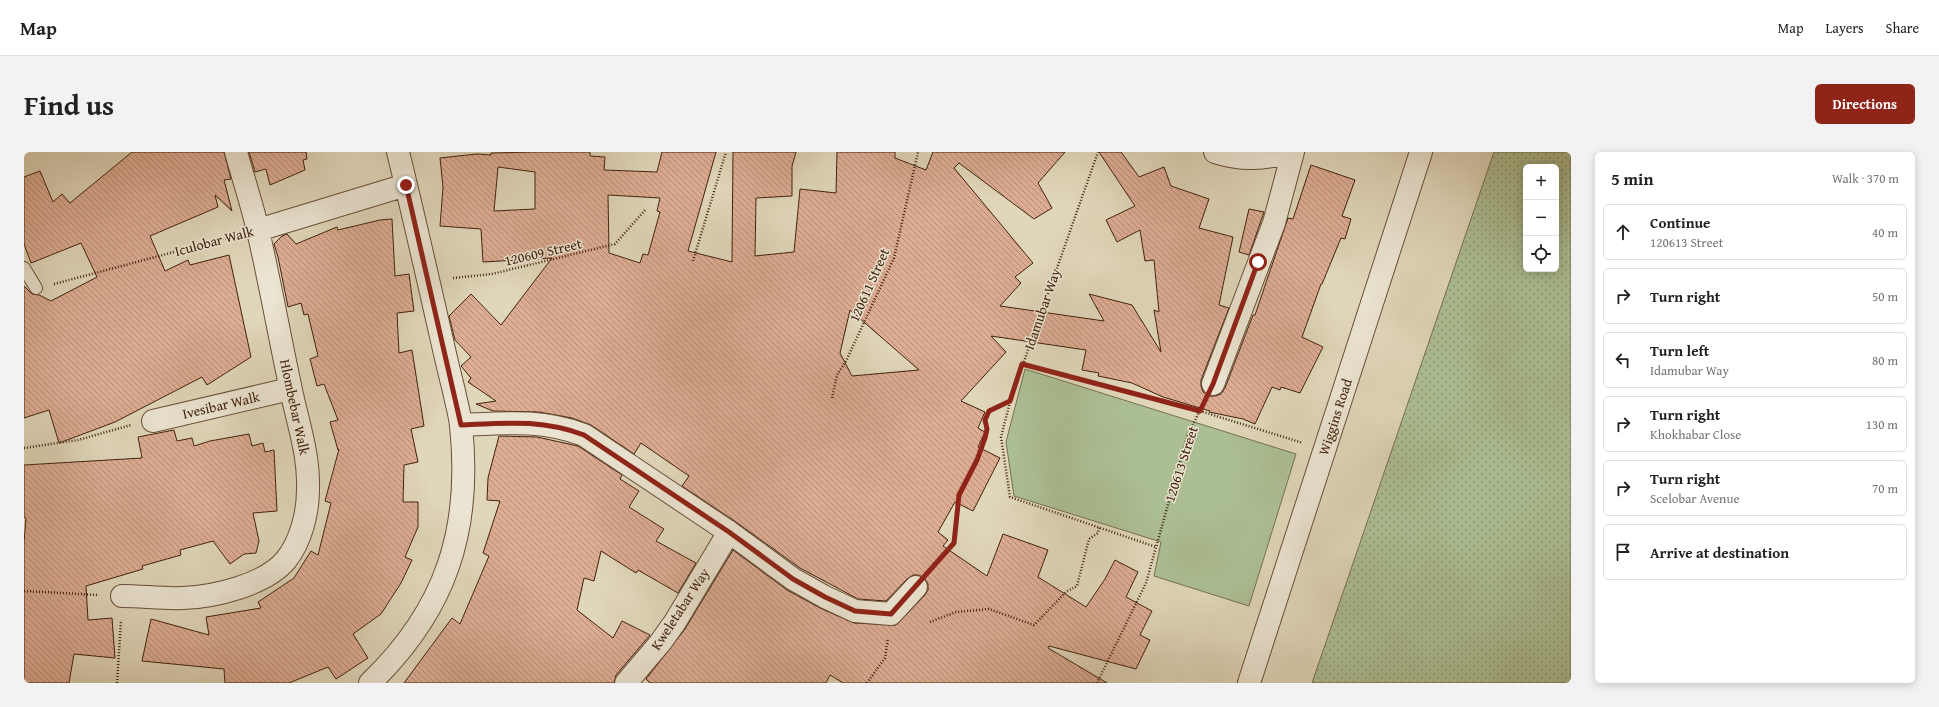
<!DOCTYPE html>
<html lang="en">
<head>
<meta charset="utf-8">
<style>
	:root { --surface:#fff; --page:#f2f2f2; --text:#222; --muted:#767676; --line:#e0e0e0; --accent:#8f2418 }
	body { margin:0; font-family:"Gentium Book Plus",serif; background:var(--page); color:var(--text) }
	.controls { position:absolute; right:12px; top:12px; display:grid; overflow:hidden; border-radius:6px; box-shadow:0 2px 10px #0003 }
	.controls button { width:36px; height:36px; display:grid; place-items:center; padding:0; border:0; border-bottom:1px solid var(--line); background:var(--surface); color:var(--text); font:20px sans-serif }
	.stop { position:absolute; width:12px; height:12px; margin:-9px; border:3px solid #8f2418; border-radius:50%; background:#fff }
	.stop.end { background:#8f2418; border-color:#fff; box-shadow:0 1px 4px #0008 }
	.list { margin:0; padding:0; list-style:none }
	h2 { display:flex; justify-content:space-between; align-items:center; height:52px; margin:0; padding:0 16px; font-size:17px }
	h2 small { font-size:13px; font-weight:400; color:var(--muted) }
	.list li { display:grid; grid-template-columns:26px 1fr auto; gap:12px; align-items:center; box-sizing:border-box; height:56px; margin:0 8px 8px; padding:0 8px; border:1px solid var(--line); border-radius:6px }
	.list b { display:block; font-size:15px; white-space:nowrap }
	.list p { margin:0; font-size:13px; white-space:nowrap; color:var(--muted) }
	.list em { font-size:13px; font-style:normal; color:var(--muted) }
	.icon { flex:none; width:22px; height:22px; fill:none; stroke:currentColor; stroke-width:2; stroke-linecap:round; stroke-linejoin:round }
	.map { position:relative; flex:none; width:1547px; height:531px; overflow:hidden; border-radius:6px }
	header { display:flex; align-items:center; gap:24px; box-sizing:border-box; height:56px; padding:0 20px; background:var(--surface); border-bottom:1px solid var(--line) }
	header strong { font-size:19px }
	nav { display:flex; gap:22px; margin-inline-start:auto; font-size:14px }
	.intro { display:flex; align-items:center; justify-content:space-between; box-sizing:border-box; height:96px; padding:0 24px }
	h1 { margin:0; font-size:28px }
	.button { padding:10px 18px; border-radius:6px; background:var(--accent); color:#fff; font-size:14px; font-weight:700 }
	main { display:flex; gap:24px; padding:0 24px }
	aside { flex:1; background:var(--surface); border-radius:6px; box-shadow:0 2px 10px #0003 }
	.map>svg:first-child { display:block }
	.green { fill:#acbf94; stroke:#777050 }
	.park { fill:url(#park-dots); stroke:#777050; fill-rule:evenodd }
	.building { fill:url(#building-back-hatch); stroke:#42220b; fill-rule:evenodd }
	.lines { fill:none; stroke-linecap:round; stroke-linejoin:round }
	.service-casing { stroke:#6a4f37; stroke-width:14 }
	.minor-casing { stroke:#6a4f37; stroke-width:24 }
	.tertiary-casing { stroke:#6a4f37; stroke-width:24 }
	.path { stroke:#42220b; stroke-width:2.5; stroke-dasharray:1 2; stroke-linecap:butt }
	.service { stroke:#ebe4d2; stroke-width:12 }
	.minor { stroke:#ebe4d2; stroke-width:22 }
	.tertiary { stroke:#ebe4d2; stroke-width:22 }
	.route { stroke:#8f2418; stroke-width:5 }
	.labels { text-anchor:middle; dominant-baseline:central; stroke-width:3; stroke-linejoin:round; paint-order:stroke }
	.street-label { font-size:14px; fill:#42220b; stroke:#ebe4d2 }
</style>
</head>
<body>
<header>
<strong>Map</strong>
<nav><a>Map</a><a>Layers</a><a>Share</a></nav>
</header>
<div class="intro"><h1>Find us</h1><a class="button">Directions</a></div>
<main>
<div class="map">
<svg width="1547" height="531" viewBox="0 0 1547 531">
	<defs>
		<pattern id="park-dots" width="8" height="8" patternUnits="userSpaceOnUse"><rect width="8" height="8" fill="#acbf94"/><path d="M2 2h.1M6 6h.1" fill="none" stroke="#8e9b77" stroke-width="1.8" stroke-linecap="round"/></pattern>
		<pattern id="building-back-hatch" width="6" height="6" patternUnits="userSpaceOnUse"><rect width="6" height="6" fill="#ddad94"/><path d="M-1 5l2 2M0 0l6 6M5-1l2 2" fill="none" stroke="#b58c77"/></pattern>
	</defs>
	<rect width="100%" height="100%" fill="#e0d6ba"/>
	<filter id="stains"><feTurbulence type="fractalNoise" baseFrequency=".005" numOctaves="4"/><feColorMatrix values="0 0 0 0 .2 0 0 0 0 .09 0 0 0 0 .02 0 0 0 .5 -.17"/></filter>
	<radialGradient id="worn" r=".72"><stop offset=".6" stop-color="#630" stop-opacity="0"/><stop offset="1" stop-color="#630" stop-opacity=".3"/></radialGradient>
	<path class="green" d="M1001 217 1272 302 1225 454 1130 424 1137 390 990 344 982 290Z"/>
	<path class="park" d="M1470 0H1547V531H1288ZM1502 15H1532V117H1502Z"/>
	<path class="building" d="M108 0H200L207 27 200 28 208 59 191 43 194 55 126 84 141 119 164 108 166 113 205 103 227 205 183 233 178 225 91 270 35 291 25 258 0 266V134L8 142 15 143 27 149 73 125 57 91 7 111 0 92V25L16 19 29 50 38 42 46 51Z
		M225 0H282L283 7 279 8 281 18 246 33 242 17 231 20Z
		M512 0H566V4L581 5 580 18 633 20 638 0H692L664 99 708 110 709 0H772L768 14V44L732 46 731 104 770 100 776 37 812 41 813 0H871V6L902 18 909 0H1041L1014 31 1028 56 1010 67 935 11 930 16 1009 111 991 125 997 131 976 154 1080 169 1065 142 1108 153 1137 200 1130 158 1135 160 1130 108 1121 109 1116 78 1093 90 1082 68 1111 54 1075 0H1097L1115 25 1140 15 1147 34 1185 47 1175 76 1209 85 1195 153 1205 156 1177 228V234L1179 240 1184 244H1191L1197 242 1201 236 1229 163H1231L1264 66 1269 67 1287 13 1331 28 1318 64 1327 67 1321 87 1317 86 1298 132H1297L1278 185 1299 195 1276 241 1257 235 1256 238 1248 235 1231 272 1219 267 1185 260 1186 259 1139 245 1108 231 1074 224 1075 221 1058 218 1062 198 967 184 982 200 937 249 961 260 954 276 961 280 954 295 976 306 949 359 931 350 914 380 924 388 919 394 963 424 979 382 1024 398 1014 425 1062 455 1081 427 1091 408 1114 420 1102 445 1128 459 1116 483 1126 488 1112 517 1025 494 1024 496 1083 531H819L806 523 802 531H626L622 527 661 477 709 398 763 438 796 456 830 471 872 473 901 443 904 438V432L900 426 894 423H889L883 427 862 449 834 447 776 416 712 370 658 334 665 324 617 291 610 302 567 273 548 266 515 260 469 259 452 252 472 249 444 230 447 226 437 214 447 205 431 188 425 164 447 142 477 173 528 106 459 110 457 77 416 74 419 35 416 6 453 2 467 3V1ZM474 15 511 20V57L470 59ZM584 43 636 46 633 59 636 60 624 103 619 102 616 111 585 101ZM826 158 895 218 828 224 816 201Z
		M1225 57 1240 60 1225 103 1215 100Z
		M368 67 371 124 385 122 390 159 373 161 375 201 388 198 400 274 387 277 394 310 380 313 379 350H394V375L381 405 388 408 377 431 357 462 329 482 344 506 312 527 304 515 265 531H201L200 517 118 509 127 467 185 483 182 465 237 456 234 450 270 426 287 399 294 403 307 351 301 349 315 297 314 298 306 270 314 268 300 232 293 234 286 207 294 204 284 162 280 163 277 151 264 155 254 105 250 92 258 84 263 82 272 92 313 75 314 78 356 68Z
		M150 278 153 289 168 286 170 294 186 289 225 282 228 294 239 291 241 300 250 298 253 359 229 361 235 389 232 401 220 402 206 412 189 389 156 398 157 403 118 414 119 417 62 434 64 468 88 466 91 506 50 502 45 531H0V391L2 366 0 365V313L118 306 114 285Z
		M475 284 513 285 554 294 598 323 596 327 615 339 605 355 640 377 632 389 672 411 654 441 614 418 612 421 577 399 570 429 560 426 553 458 589 486 598 469 626 483 592 523 590 531H380L428 466 436 472 465 404 459 401 476 349 463 348 464 326Z"/>
	<g class="lines">
		<defs>
			<path id="service" d="M0 116 12 136"/>
			<path id="minor" d="M1191 0C1218 9 1240 7 1268 0
				M234 78 382 33
				M1189 232 1250 71 1269 0
				M129 269 266 237
				M437 273C482 271 517 267 560 283L705 380 769 427 801 445 831 459 867 462 892 435
				M98 444C118 444 139 447 159 446 190 445 241 433 262 408 277 389 284 361 284 337 285 300 273 269 266 233 255 182 246 130 234 79 228 52 219 26 212 0
				M346 531C422 458 448 378 437 274 436 262 432 250 430 239 424 216 419 193 414 171 401 114 388 57 374 0
				M602 531 636 491 651 470 705 380"/>
			<path id="tertiary" d="M1225 531 1397 0"/>
		</defs>
		<use href="#service" class="service-casing"/>
		<use href="#minor" class="minor-casing"/>
		<use href="#tertiary" class="tertiary-casing"/>
		<path class="path" d="M669 109 702 0
			M429 126 468 122 591 92 622 57
			M30 132 210 84
			M999 212 1176 259 1279 291
			M808 246 813 223 822 209 870 106 894 0
			M986 250 977 285 986 345 1132 395
			M0 296 54 288 107 273
			M907 418 931 391 935 343 953 308 961 286 963 277 961 268 965 259 986 249 1074 0
			M0 439 75 443
			M906 470 932 460 965 457 1010 473 1042 440 1053 434 1065 387 1074 381 1075 375
			M93 531 97 468
			M843 531 861 506 864 486
			M1073 531 1122 431 1163 285 1179 252"/>
		<use href="#service" class="service"/>
		<use href="#minor" class="minor"/>
		<use href="#tertiary" class="tertiary"/>
	</g>
	<g class="lines">
		<path class="route" d="M382 33 437 273C482 271 517 267 560 283L705 380 769 427 801 445 831 459 867 462 930 391 935 343 953 308 961 286 963 277 961 268 965 259 986 249 998 212 1176 259 1189 232 1234 110"/>
	</g>
	<g class="labels">
		<g class="street-label">
			<text transform="translate(190 89) rotate(-15)">Iculobar Walk</text>
			<text transform="translate(519 100) rotate(-13)">120609 Street</text>
			<text transform="translate(845 133) rotate(-66)">120611 Street</text>
			<text transform="translate(1018 157) rotate(-71)">Idamubar Way</text>
			<text transform="translate(197 253) rotate(-13)">Ivesibar Walk</text>
			<text transform="translate(271 255) rotate(78)">Hlombebar Walk</text>
			<text transform="translate(1311 265) rotate(-72)">Wiggins Road</text>
			<text transform="translate(1157 312) rotate(-72)">120613 Street</text>
			<text transform="translate(656 457) rotate(-57)">Kweletabar Way</text>
		</g>
	</g>
	<rect width="100%" height="100%" filter="url(#stains)"/>
	<rect width="100%" height="100%" fill="url(#worn)"/>
</svg>
<div class="controls">
<button>+</button>
<button>−</button>
<button><svg class="icon" aria-label="locate" viewBox="0 0 24 24"><circle cx="12" cy="12" r="6"/><path d="M12 2v4M12 18v4M2 12h4M18 12h4"/></svg></button>
</div>
<div class="stop" style="left:1234px;top:110px"></div>
<div class="stop end" style="left:382px;top:33px"></div>
</div>
<aside>
<h2>5 min<small>Walk · 370 m</small></h2>
<ul class="list">
<li><svg class="icon" aria-label="ahead" viewBox="0 0 24 24"><path d="M12 20V5M6 11l6-6 6 6"/></svg><div><b>Continue</b><p>120613 Street</p></div><em>40 m</em></li>
<li><svg class="icon" aria-label="right" viewBox="0 0 24 24"><path d="M7 20v-9h11M14 6l5 5-5 5"/></svg><div><b>Turn right</b></div><em>50 m</em></li>
<li><svg class="icon" aria-label="left" viewBox="0 0 24 24"><path d="M17 20v-9H6M10 6l-5 5 5 5"/></svg><div><b>Turn left</b><p>Idamubar Way</p></div><em>80 m</em></li>
<li><svg class="icon" aria-label="right" viewBox="0 0 24 24"><path d="M7 20v-9h11M14 6l5 5-5 5"/></svg><div><b>Turn right</b><p>Khokhabar Close</p></div><em>130 m</em></li>
<li><svg class="icon" aria-label="right" viewBox="0 0 24 24"><path d="M7 20v-9h11M14 6l5 5-5 5"/></svg><div><b>Turn right</b><p>Scelobar Avenue</p></div><em>70 m</em></li>
<li><svg class="icon" aria-label="arrive" viewBox="0 0 24 24"><path d="M6 21V4h12l-3 4 3 4H6"/></svg><div><b>Arrive at destination</b></div></li>
</ul>
</aside>
</main>
</body>
</html>
